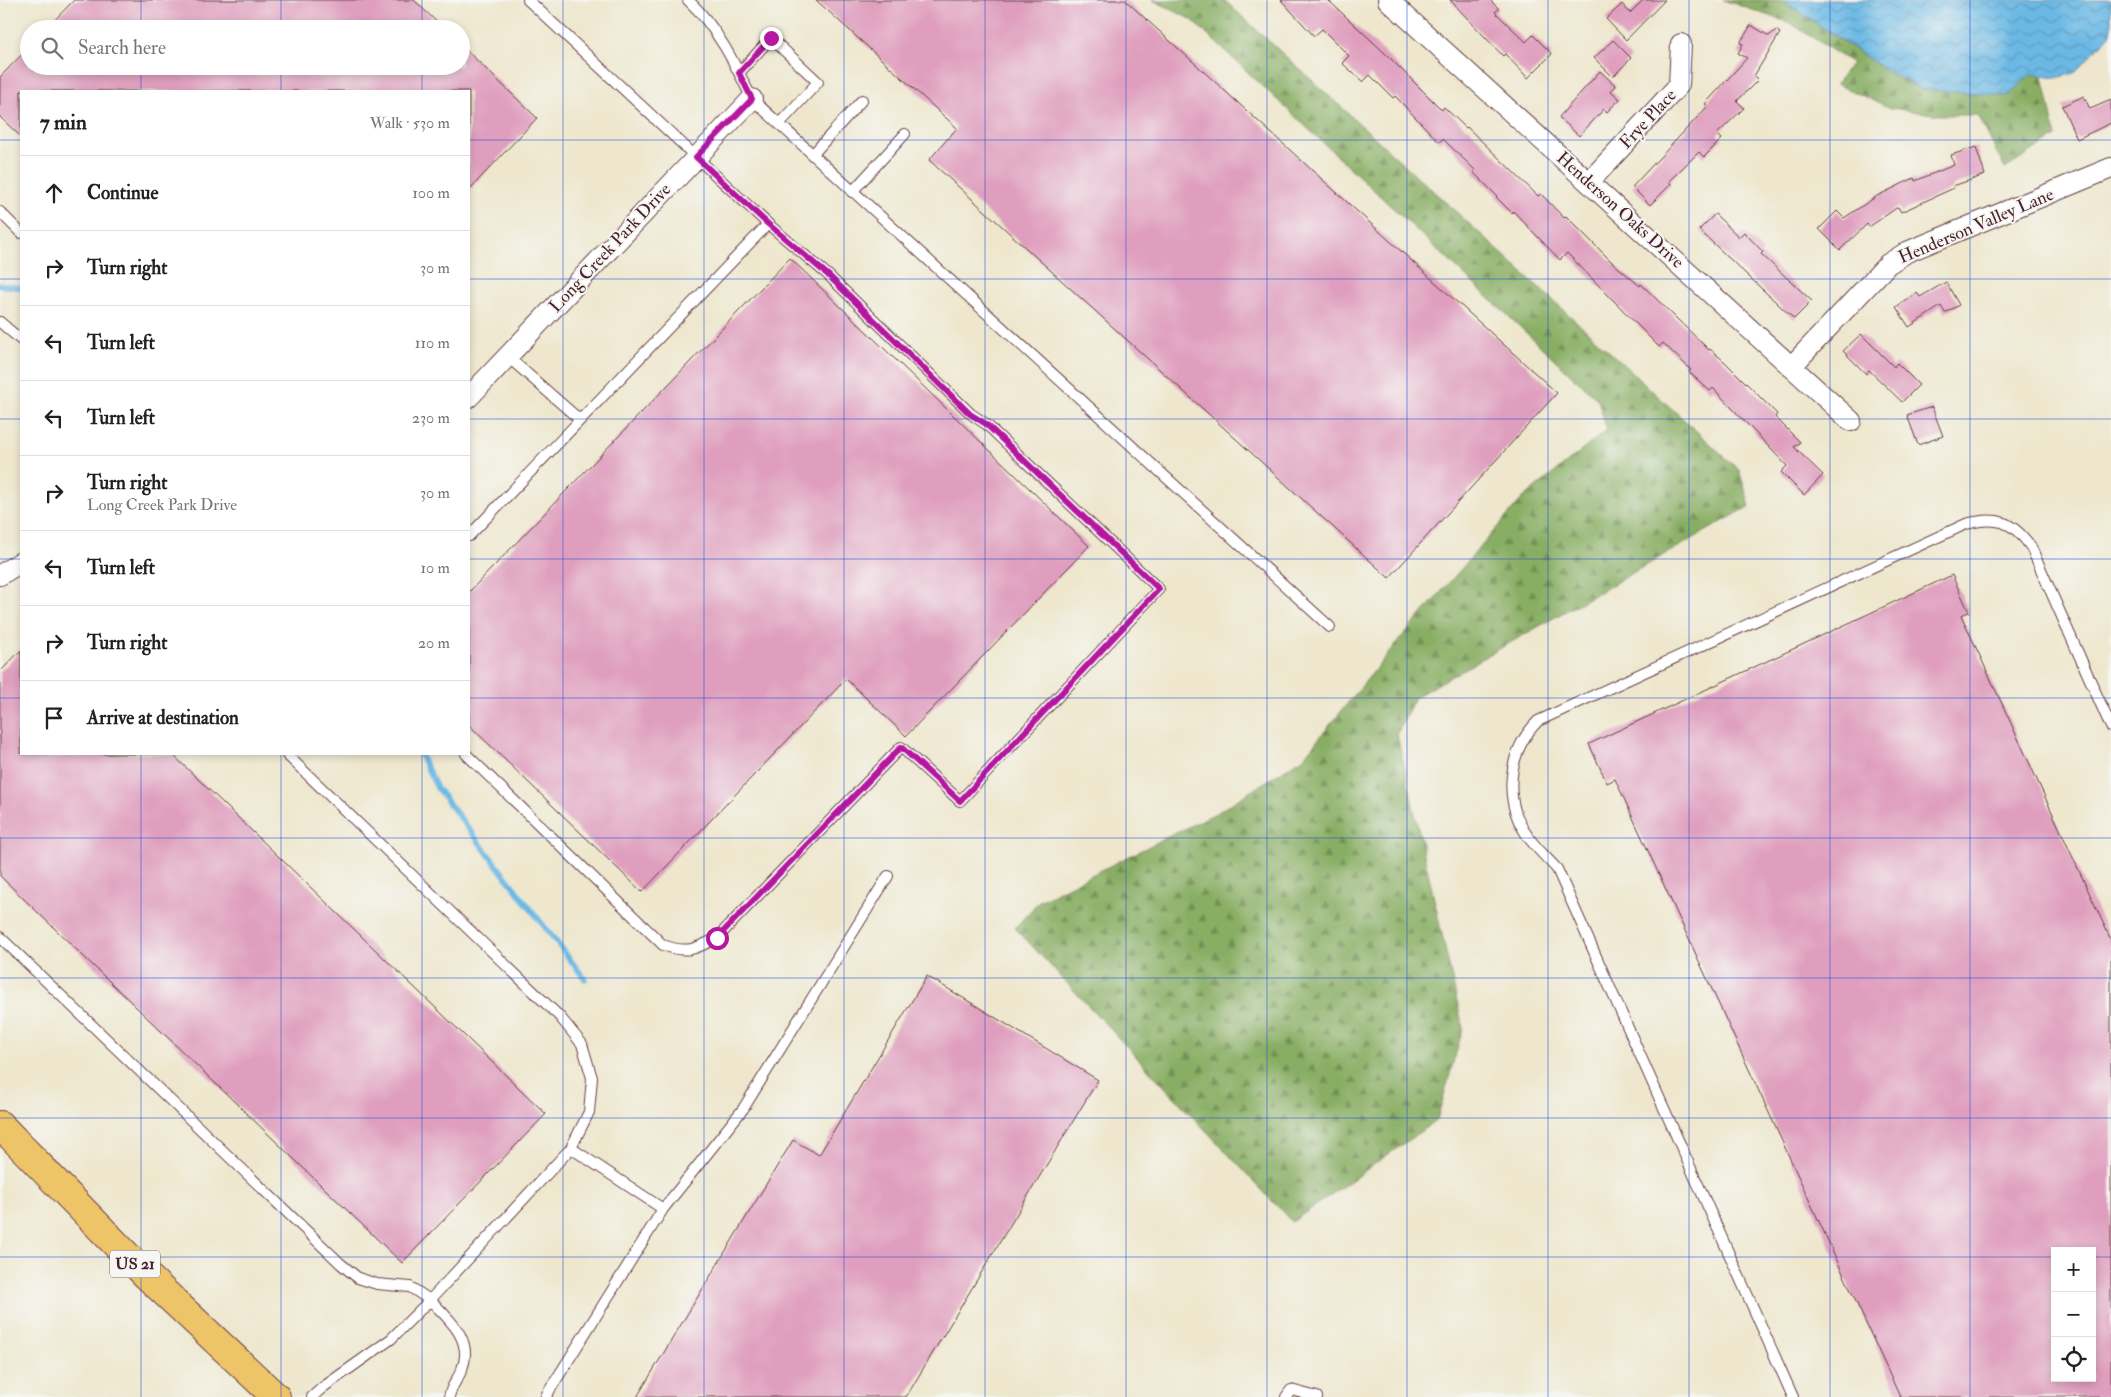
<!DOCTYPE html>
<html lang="en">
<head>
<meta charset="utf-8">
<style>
	:root { --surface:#fff; --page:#f6f6f6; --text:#202124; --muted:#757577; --line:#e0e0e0 }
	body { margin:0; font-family:"IM FELL Double Pica",serif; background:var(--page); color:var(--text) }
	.controls { position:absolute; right:15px; bottom:15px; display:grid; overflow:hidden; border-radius:0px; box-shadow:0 2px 8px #0003 }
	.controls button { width:45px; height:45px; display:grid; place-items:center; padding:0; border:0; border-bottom:1px solid var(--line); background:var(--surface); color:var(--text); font:25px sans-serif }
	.stop { position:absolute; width:15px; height:15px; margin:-11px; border:4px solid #b5179e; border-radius:50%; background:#fff }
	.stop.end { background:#b5179e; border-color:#fff; box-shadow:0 1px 5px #0008 }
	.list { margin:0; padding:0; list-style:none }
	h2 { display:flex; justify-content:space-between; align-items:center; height:65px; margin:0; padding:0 20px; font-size:21px }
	h2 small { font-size:16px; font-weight:400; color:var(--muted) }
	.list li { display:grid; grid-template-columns:32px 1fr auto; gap:15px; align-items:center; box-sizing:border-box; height:75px; padding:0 20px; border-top:1px solid var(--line) }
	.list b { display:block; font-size:19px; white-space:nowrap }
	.list p { margin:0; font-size:16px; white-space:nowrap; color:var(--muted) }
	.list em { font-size:16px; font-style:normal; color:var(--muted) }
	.icon { flex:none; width:28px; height:28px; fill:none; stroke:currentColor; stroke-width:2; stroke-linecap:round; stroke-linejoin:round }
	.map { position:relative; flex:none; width:2111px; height:1397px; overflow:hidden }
	.search { position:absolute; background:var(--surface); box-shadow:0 2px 8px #0003; left:20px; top:20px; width:450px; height:55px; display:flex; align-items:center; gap:12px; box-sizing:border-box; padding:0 18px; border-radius:28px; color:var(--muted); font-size:19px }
	.panel { position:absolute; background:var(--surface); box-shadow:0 2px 8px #0003; left:20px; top:90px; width:450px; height:665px; border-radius:0px }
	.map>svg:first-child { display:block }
	.forest { fill:url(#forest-firs); stroke:#696648 }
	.water { fill:url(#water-waves); stroke:#5a6c88 }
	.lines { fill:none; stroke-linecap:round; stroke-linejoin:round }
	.stream { stroke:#6bb9e5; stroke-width:5.5 }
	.building { fill:#df9ebe; fill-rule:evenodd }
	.service-casing { stroke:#633d43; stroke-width:12 }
	.minor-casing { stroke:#633d43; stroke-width:22 }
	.primary-casing { stroke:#633d43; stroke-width:30 }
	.service { stroke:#fff; stroke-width:10 }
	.minor { stroke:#fff; stroke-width:20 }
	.primary { stroke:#eec469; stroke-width:28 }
	.route { stroke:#b5179e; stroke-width:6 }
	.grid { fill:none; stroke:#1d4ed8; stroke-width:1; stroke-opacity:0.55 }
	.labels { text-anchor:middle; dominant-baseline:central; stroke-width:4; stroke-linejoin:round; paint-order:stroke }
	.shield { fill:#f6f6f2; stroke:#7e6067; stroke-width:1 }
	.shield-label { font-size:16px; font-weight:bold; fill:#4a1f2b }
	.street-label { font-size:18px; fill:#4a1f2b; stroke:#f6f6f2 }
</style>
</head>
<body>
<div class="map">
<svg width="2111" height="1397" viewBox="0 0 2111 1397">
	<defs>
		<pattern id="forest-firs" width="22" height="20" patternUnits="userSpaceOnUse" patternTransform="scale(1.25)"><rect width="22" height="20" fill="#88ae64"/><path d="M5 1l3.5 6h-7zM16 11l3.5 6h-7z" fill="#718d53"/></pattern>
		<pattern id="water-waves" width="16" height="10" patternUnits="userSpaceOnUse" patternTransform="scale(1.25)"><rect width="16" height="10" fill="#6bb9e5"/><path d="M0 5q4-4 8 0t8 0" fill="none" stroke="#5a96ba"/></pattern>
	</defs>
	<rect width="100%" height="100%" fill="#f6f6f2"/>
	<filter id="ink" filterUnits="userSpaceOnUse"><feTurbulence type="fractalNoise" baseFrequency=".02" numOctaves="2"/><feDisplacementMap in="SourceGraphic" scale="10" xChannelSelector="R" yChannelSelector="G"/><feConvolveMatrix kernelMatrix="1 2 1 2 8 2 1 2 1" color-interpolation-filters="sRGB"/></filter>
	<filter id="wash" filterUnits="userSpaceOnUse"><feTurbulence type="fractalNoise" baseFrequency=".0096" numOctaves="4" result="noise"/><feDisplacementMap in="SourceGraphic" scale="20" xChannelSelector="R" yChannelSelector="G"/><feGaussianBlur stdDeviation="1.12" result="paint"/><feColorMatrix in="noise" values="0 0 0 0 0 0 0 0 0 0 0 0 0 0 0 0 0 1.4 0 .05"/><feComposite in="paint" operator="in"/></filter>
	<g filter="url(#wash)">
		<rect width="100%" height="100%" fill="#eee7cd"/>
		<path class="forest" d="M1153 0H1224L1739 470 1750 506 1415 697 1397 734 1463 1028 1437 1120 1292 1222 1015 928 1039 901 1218 812 1303 758 1401 638 1522 499 1607 430 1598 400 1192 20Z
			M1723 0H1782L1887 71 2031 74 2041 67 2056 137 2005 169 1978 115H1939L1891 108 1836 84 1852 63 1790 23Z"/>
		<path class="water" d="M1782 0H2111V34L2074 73 2056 78 2031 74 2008 96 1921 89 1887 71Z"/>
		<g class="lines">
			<path class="stream" d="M0 285 21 288
				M420 754 437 788 585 979"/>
		</g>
		<g id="blocks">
			<path class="building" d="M74 0H414L444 29H46Z
				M816 0H1125L1557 393 1389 578 929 160 957 128Z
				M1281 0H1328L1388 56 1442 110 1444 107 1466 128 1467 127 1538 196 1541 194 1564 218 1566 216 1613 263 1640 286 1641 284 1709 350 1710 349 1725 362 1777 414 1775 417 1800 442 1794 447 1823 475 1804 495 1781 472 1787 466 1713 388 1710 391 1689 372 1691 370 1663 343 1659 347 1567 253 1560 260 1513 211 1512 213 1496 197 1497 196 1473 172 1475 170 1443 139 1439 142 1395 96 1393 98 1370 75 1363 82 1342 63 1349 56 1322 29 1314 36Z
				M1450 0H1490L1499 9 1495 12 1526 42 1533 35 1552 54 1528 78 1505 54 1503 56Z
				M1643 0H1665L1626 40 1606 19 1622 4 1630 13Z
				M1751 25 1769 36 1776 30 1780 33 1754 76 1758 80 1737 101 1744 108 1717 134 1722 139 1704 157 1699 152 1669 181 1671 184 1650 205 1632 187 1708 106 1705 104 1747 58 1738 53 1743 44 1740 43Z
				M1613 40 1631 58 1613 77 1594 58Z
				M461 45 537 118 469 190V91H21V137L0 117V77L29 47V66H461Z
				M1600 71 1616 86 1611 91 1620 99 1607 112 1604 109 1579 136 1559 117Z
				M2084 96 2090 109 2111 100V123L2077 139 2062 106Z
				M1976 147 1985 175 1953 186 1954 188 1901 212 1898 207 1869 227 1867 224 1840 250 1819 229 1837 211 1844 218 1877 196 1914 178 1915 181 1954 165 1951 155Z
				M1715 214 1739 237 1744 232 1763 252 1761 254 1812 301 1794 319 1699 230Z
				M790 258 1089 546 906 736 846 679 642 892 469 725V592Z
				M1946 282 1959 305 1945 313 1941 306 1909 327 1896 307 1917 293 1920 297Z
				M1861 334 1894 367 1897 363 1919 385 1902 402 1869 370 1866 374 1843 351Z
				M1932 407 1943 436 1918 445 1907 415Z
				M1952 575 1969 612 1961 615 2111 940V1397H1900L1615 779 1607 783 1589 744ZM2055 1251H2092V1378H2055Z
				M21 650V754H172L546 1114 402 1263 0 876V672Z
				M927 976 1098 1080 906 1397H637L793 1140 819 1155Z"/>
		</g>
	</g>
	<g filter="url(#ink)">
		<use href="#blocks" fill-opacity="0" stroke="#633d43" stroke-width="1"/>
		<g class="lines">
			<defs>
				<path id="service" d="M688 0C717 27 735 64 752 99L1330 627
					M739 73 771 38 818 82 779 124
					M812 155 862 100
					M852 192 905 134
					M0 212 21 233
					M0 322 21 340
					M507 356 580 420
					M469 536 768 224 528 0
					M286 754 560 1017 582 1044 592 1078 589 1112 571 1148 430 1300C449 1319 474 1340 462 1369 458 1379 451 1386 449 1397
					M466 754 663 945C687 954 696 949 717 938L901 747 960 801 1159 589 986 424 971 414 828 275 768 224
					M0 937 341 1264 358 1278 377 1284 410 1287 430 1300 391 1339 322 1388 312 1397
					M663 1209 743 1109 888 876
					M546 1396 663 1209 571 1148
					M1286 1397 1291 1390 1317 1397
					M1793 1397 1557 869C1548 859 1537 849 1529 838 1502 802 1507 752 1538 721L1966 524C1996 516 2012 520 2031 547L2111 727"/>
				<path id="minor" d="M1388 0 1851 421
					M1589 182 1679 85 1681 44
					M1791 367 1888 264 1907 252 2111 168
					M469 397 752 99
					M0 575 21 562"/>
				<path id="primary" d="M0 1125 145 1274 276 1397"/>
			</defs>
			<use href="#service" class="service-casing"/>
			<use href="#minor" class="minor-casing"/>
			<use href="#primary" class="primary-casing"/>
			<use href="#service" class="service"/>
			<use href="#minor" class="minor"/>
			<use href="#primary" class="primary"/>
		</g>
	</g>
	<g class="lines" filter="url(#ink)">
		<path class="route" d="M717 938 901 747 960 801 1159 589 986 424 970 414 828 275 768 224 696 157 752 99 739 73 771 38"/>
	</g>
	<path class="grid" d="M141 0V29M281 0V29M422 0V29M563 0V1397M704 0V1397M844 0V1397M985 0V1397M1126 0V1397M1267 0V1397M1407 0V1397M1548 0V1397M1689 0V1397M1830 0V1397M1970 0V1397M141 66V91M281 66V91M422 66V91M0 140H21M469 140H2111M0 279H21M469 279H2111M0 419H21M469 419H2111M0 559H21M469 559H2111M0 698H21M469 698H2111M141 754V1397M281 754V1397M422 754V1397M0 838H2111M0 978H2111M0 1118H2111M0 1257H2055M2092 1257H2111"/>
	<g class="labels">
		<rect class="shield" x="110" y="1250.5" width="50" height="27" rx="4"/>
		<g class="shield-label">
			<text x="135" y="1264">US 21</text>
		</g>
		<g class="street-label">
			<text transform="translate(1648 119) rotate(-47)">Frye Place</text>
			<text transform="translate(1620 210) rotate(42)">Henderson Oaks Drive</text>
			<text transform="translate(1976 226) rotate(-23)">Henderson Valley Lane</text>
			<text transform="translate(610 248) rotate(-47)">Long Creek Park Drive</text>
		</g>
	</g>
</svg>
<div class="controls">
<button>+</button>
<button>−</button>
<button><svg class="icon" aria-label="locate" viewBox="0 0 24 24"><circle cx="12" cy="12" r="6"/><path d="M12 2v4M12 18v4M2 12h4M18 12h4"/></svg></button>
</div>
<div class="stop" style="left:717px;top:938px"></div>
<div class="stop end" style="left:771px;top:38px"></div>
<div class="search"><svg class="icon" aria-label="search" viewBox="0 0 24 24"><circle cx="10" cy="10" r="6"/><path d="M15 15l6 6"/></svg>Search here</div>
<section class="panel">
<h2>7 min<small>Walk · 530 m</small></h2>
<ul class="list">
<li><svg class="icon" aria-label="ahead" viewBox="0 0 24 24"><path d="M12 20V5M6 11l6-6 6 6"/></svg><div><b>Continue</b></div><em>100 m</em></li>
<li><svg class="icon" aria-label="right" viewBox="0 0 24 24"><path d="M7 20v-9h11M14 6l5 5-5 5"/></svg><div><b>Turn right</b></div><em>30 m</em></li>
<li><svg class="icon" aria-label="left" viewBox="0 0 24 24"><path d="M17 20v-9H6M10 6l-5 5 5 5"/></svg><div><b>Turn left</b></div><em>110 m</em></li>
<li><svg class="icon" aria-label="left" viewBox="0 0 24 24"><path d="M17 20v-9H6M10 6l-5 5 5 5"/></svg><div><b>Turn left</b></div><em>230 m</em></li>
<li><svg class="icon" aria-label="right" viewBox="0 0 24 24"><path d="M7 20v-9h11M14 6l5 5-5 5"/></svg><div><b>Turn right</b><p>Long Creek Park Drive</p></div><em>30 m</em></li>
<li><svg class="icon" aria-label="left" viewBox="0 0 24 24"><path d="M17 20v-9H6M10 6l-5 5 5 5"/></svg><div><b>Turn left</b></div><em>10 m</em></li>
<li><svg class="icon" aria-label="right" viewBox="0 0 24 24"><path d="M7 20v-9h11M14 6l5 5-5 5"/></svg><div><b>Turn right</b></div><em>20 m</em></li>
<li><svg class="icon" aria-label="arrive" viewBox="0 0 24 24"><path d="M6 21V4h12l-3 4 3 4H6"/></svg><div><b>Arrive at destination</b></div></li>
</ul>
</section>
</div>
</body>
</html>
